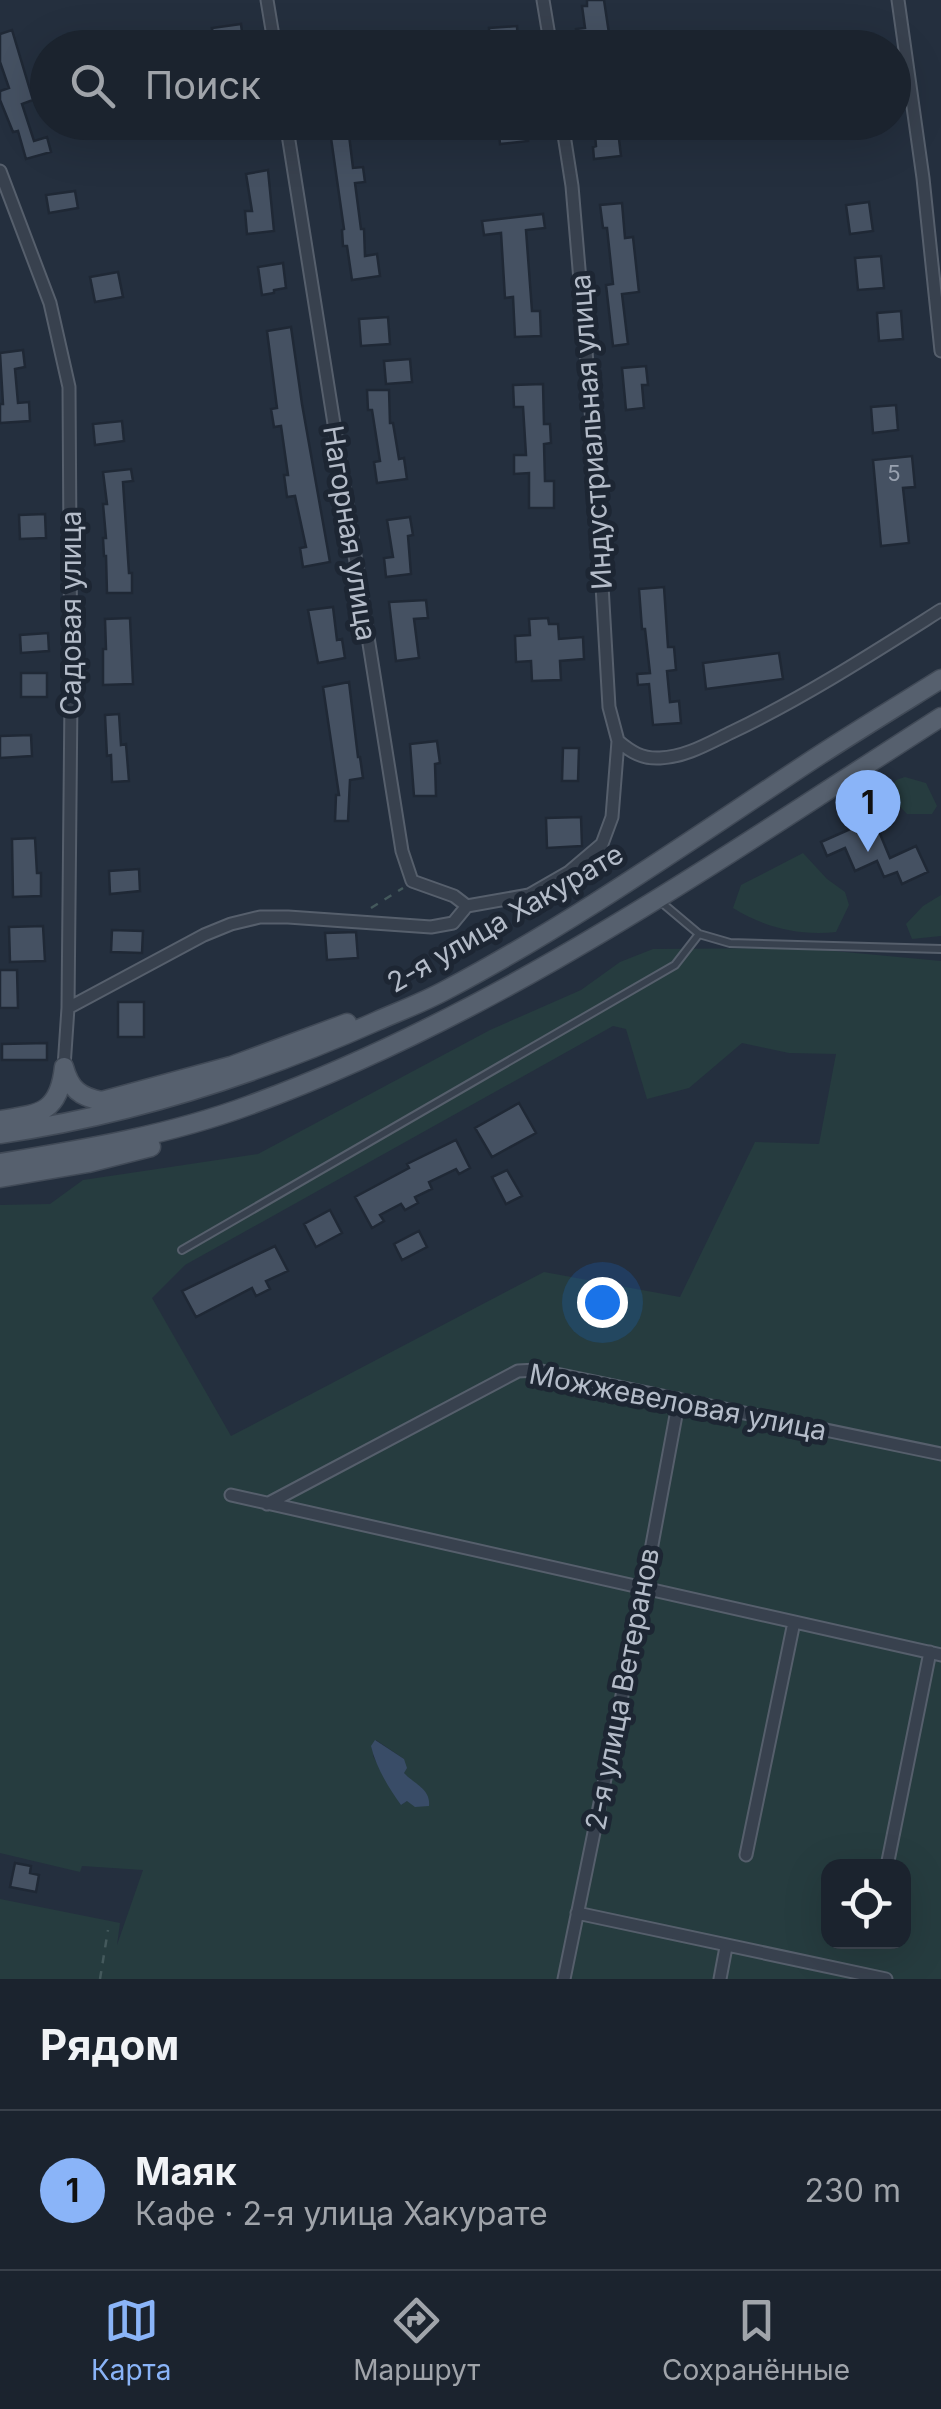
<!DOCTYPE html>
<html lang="ru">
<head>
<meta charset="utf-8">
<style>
	:root { --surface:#1b232e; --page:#242b36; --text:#f1f3f6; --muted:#a0a4aa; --line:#39404a; --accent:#8ab4f8 }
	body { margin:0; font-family:Inter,sans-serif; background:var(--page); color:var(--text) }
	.controls { position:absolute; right:30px; bottom:30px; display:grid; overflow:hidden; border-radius:20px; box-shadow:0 10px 40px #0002 }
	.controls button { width:90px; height:90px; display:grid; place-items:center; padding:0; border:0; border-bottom:2px solid var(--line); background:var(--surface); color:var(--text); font:50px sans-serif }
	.you { position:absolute; left:602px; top:1302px; width:35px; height:35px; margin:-25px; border:8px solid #fff; border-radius:50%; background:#1a73e8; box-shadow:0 0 0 15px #1a73e833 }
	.badge { display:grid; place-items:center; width:65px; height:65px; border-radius:50%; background:var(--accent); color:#111; font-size:32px; font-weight:700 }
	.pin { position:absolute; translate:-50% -82px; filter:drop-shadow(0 2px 5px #0008) }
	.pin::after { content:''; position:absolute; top:52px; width:35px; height:30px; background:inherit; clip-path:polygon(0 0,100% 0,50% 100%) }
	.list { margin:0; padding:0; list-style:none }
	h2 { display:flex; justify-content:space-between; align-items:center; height:130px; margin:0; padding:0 40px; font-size:42px }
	h2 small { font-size:32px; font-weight:400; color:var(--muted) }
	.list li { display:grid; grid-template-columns:65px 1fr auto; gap:30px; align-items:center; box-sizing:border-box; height:160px; padding:0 40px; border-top:2px solid var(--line) }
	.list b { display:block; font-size:38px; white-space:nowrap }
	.list p { margin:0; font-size:32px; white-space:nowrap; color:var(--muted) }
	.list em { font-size:32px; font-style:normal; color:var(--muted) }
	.icon { flex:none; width:55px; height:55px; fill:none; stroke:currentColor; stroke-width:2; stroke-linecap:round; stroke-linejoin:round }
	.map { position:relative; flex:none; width:941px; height:1979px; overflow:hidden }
	.search { position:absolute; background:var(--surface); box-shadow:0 10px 40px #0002; left:30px; right:30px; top:30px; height:110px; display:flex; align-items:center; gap:25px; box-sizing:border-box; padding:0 35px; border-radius:55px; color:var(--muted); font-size:38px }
	.sheet { height:290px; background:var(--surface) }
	nav { display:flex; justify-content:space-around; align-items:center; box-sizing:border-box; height:140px; border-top:2px solid var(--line); background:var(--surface); font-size:28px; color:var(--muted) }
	nav a { display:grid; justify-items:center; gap:5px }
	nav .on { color:var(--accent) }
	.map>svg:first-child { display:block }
	.green { fill:#263c3f; fill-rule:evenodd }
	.water { fill:#394c67 }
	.building { fill:#455162; stroke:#1f2835; stroke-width:2.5 }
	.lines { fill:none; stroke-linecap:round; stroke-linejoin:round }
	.lane-casing { stroke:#565f6c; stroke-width:10 }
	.street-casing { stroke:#565f6c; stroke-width:15 }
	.primary-casing { stroke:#414a57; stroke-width:21 }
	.path { stroke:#44595c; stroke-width:2.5; stroke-dasharray:8 8; stroke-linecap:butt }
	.lane { stroke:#38414e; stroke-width:6 }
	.street { stroke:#38414e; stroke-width:11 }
	.primary { stroke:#56606e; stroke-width:18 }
	.labels { text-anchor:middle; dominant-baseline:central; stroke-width:10; stroke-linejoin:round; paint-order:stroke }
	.number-label { font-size:22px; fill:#98a1af }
	.street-label { font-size:28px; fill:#b4bcc9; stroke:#1d2633 }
</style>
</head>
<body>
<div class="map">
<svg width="941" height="1979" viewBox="0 0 941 1979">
	<rect width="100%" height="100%" fill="#242f3e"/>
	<path class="green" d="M905 777 926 783 937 806 932 814H907L888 794 896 780Z
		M803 853 827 879 845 892 849 905 836 932C798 936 764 927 733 908L741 885Z
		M941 895V936L912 939 906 924 923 906Z
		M802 948 941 961V1979H0V1899L120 1923 117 1945 143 1870 82 1866 80 1872 0 1853V1205L50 1204 83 1180 258 1154 490 1030 581 990 620 962 653 949ZM613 1026 626 1029 647 1099 689 1088 742 1043 789 1053 836 1054 819 1144 755 1142 680 1297 544 1272 231 1436 152 1298 185 1265ZM376 1740 404 1759 403 1772 414 1784 407 1801 401 1805 373 1756ZM828 1866H904V1942H828Z"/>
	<path class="water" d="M375 1740 404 1759 407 1768 404 1773C414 1784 431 1789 429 1806L415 1807 407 1801 401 1805C388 1787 376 1767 371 1746Z"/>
	<path class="building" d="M587 0H604L610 40 608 41 609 48H581L580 42H577L576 29 585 28 582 6H587Z
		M241 24 244 48H215L212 28Z
		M517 26 518 46 490 47 489 28Z
		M12 30 33 100 22 104 34 141 47 137 51 152 26 159 18 131 13 132 0 100V91L9 88 0 62V34Z
		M498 122H526L528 141 500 144Z
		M594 122H617L621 156 594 159 593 147 596 146Z
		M349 135 353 168 363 167 365 182 355 183 361 229H364L365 256 377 254 380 276 352 280 347 246H343L342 230 344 229 331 138Z
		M268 170 274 231 247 234 245 211H252L246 174Z
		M75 191 78 208 49 213 46 195Z
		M869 202 873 231 850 234 846 205Z
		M622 203 625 238 633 237 639 292 622 294 628 344 613 346 606 285 613 284 607 228H603L600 205Z
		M543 214 545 228 526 230 532 311H540L541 336 515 337 513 297 505 298 501 233 484 235 482 221Z
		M881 256 884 288 858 290 855 258Z
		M283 263 286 288 274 290V293L262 295 258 267Z
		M118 272 123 297 95 302 90 277Z
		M901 311 903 339 879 341 877 313Z
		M388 317 390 344 361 346 359 319Z
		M291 327 302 404 330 562 303 567 300 548 306 547 295 496 287 497 284 475H288L281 426 274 427 271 409 277 408 267 331Z
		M23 350 25 367 15 369 18 403 29 402 30 421 0 423V404H3L0 353Z
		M410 359 412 382 386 384 384 361Z
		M646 366 648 385H642L644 408 626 410 622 368Z
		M543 384 544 424H550L551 443 544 444 545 481H554V508H529V473L514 474V455H526L523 407H514L513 385Z
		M367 390H389L390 423H393L399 459 404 458 407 479 377 483 374 462 380 461 372 410H368Z
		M896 405 898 430 873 433 871 407Z
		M122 421 124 441 95 445 93 424Z
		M912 456 915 487 903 488 909 543 881 546 873 460Z
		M131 469 133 481 123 482 129 573H132V593H107L106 556H104L103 538H106L103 504H107L103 472Z
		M45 514 46 538 20 539 19 515Z
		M410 517 413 535 408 536 411 574 386 577 384 558 393 557 387 520Z
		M664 587 668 647H674L676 670 667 671 670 702 679 701 681 723 653 725 649 684 638 685 637 674 650 673 645 629H642L639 589Z
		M426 600 428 618 414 619 419 658 396 661 389 602Z
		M333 607 337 640 342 639 345 658 318 663 308 610Z
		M130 618 133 684 103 685V649H106L105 619Z
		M548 618 549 624H558L559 639 583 637 584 659 560 661 561 680 532 681 531 661 516 662 515 636 530 635 529 619Z
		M48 633 49 651 21 653 20 635Z
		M779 653 783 679 706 689 703 663Z
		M21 673H47V697H21Z
		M349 682 358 757H360L363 778 350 780 348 821H335L336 795H339L323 687Z
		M119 714 121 745 126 744 129 781 112 782 111 755 107 756 105 715Z
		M31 735 32 756 0 758V736Z
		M437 741 440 763 435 764 436 796H414L410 744Z
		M563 748H579L578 781H562Z
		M885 805 893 823 878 829 890 858 916 846 928 872 902 884 897 872 884 877 877 861 855 871 845 848 827 856 821 842 875 818 872 810Z
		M581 817 582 846 547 848 546 818Z
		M35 838 37 873H41V896L13 897 12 839Z
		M139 869 140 891 110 894 109 871Z
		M43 926 45 961 10 962 9 927Z
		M112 930 143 931 142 953 111 952Z
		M356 932 358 958 327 960 325 933Z
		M0 970H17L18 1008H0Z
		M118 1002H144V1037H118Z
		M47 1043V1060H2V1044Z
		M519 1103 536 1133 492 1157 475 1128Z
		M456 1140 470 1168 459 1174 456 1169 429 1182 432 1189 415 1197 418 1203 405 1210 401 1204 380 1215 384 1221 372 1228 355 1197 409 1168 407 1164Z
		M507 1170 522 1196 506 1204 492 1177Z
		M330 1210 342 1233 316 1247 304 1224Z
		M419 1231 427 1247 402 1260 394 1244Z
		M275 1246 288 1271 266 1281 270 1289 256 1296 252 1288 196 1317 182 1291Z
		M15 1863 31 1866 30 1873 39 1875 36 1892 10 1887Z"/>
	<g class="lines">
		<defs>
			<path id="lane" d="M699 934 730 943 941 949
				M182 1250 675 965 699 934 661 902"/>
			<path id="street" d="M267 0 275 48
				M543 0 551 48
				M898 0 923 178 941 351
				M286 122 402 851 412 881 454 896 467 906
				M562 122 572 186 594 446 609 707 618 741
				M0 171 50 303 69 387 71 697 68 1008 64 1067
				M68 1008 204 935 231 924 260 917H288L431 927 453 923 467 906 529 895 569 872 602 844 612 817 618 741C631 752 642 759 660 758 686 757 709 743 732 732 805 697 873 653 941 610
				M231 1495 941 1655
				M267 1504 518 1371 537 1370 941 1454
				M746 1855 794 1622
				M887 1866 930 1652
				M577 1913 886 1979
				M564 1979 644 1588 679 1399
				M720 1979 726 1947"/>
			<path id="primary" d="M0 1120C40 1114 59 1113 64 1067 70 1089 80 1097 102 1101L231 1066 347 1023
				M0 1134C131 1115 256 1075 377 1021 400 1011 424 1002 446 990 571 924 688 842 806 764 850 735 896 707 941 679
				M0 1163C85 1149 169 1135 250 1105 500 1014 719 859 941 717
				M0 1178 88 1163 151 1147"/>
		</defs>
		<use href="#lane" class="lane-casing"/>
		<use href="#street" class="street-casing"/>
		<use href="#primary" class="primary-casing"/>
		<path class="path" d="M371 908 403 888
			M100 1979 108 1930"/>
		<use href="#lane" class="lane"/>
		<use href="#street" class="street"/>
		<use href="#primary" class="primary"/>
	</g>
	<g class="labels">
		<g class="number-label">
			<text x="894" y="473">5</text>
		</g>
		<g class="street-label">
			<text transform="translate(591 432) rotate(-94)">Индустриальная улица</text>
			<text transform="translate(350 533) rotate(81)">Нагорная улица</text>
			<text transform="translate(71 613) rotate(-90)">Садовая улица</text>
			<text transform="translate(505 918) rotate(-30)">2-я улица Хакурате</text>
			<text transform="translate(678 1402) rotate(11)">Можжевеловая улица</text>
			<text transform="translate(622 1689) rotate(-79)">2-я улица Ветеранов</text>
		</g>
	</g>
</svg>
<div class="controls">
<button><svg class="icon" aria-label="locate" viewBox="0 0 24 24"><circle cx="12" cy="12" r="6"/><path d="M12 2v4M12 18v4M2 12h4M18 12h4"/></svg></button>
</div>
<div class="you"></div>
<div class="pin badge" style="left:868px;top:852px">1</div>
<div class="search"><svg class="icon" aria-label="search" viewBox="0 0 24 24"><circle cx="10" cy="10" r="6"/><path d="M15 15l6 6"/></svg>Поиск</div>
</div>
<section class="sheet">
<h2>Рядом<small></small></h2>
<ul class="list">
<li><span class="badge">1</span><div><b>Маяк</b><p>Кафе · 2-я улица Хакурате</p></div><em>230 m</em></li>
</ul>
</section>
<nav>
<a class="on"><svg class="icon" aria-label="map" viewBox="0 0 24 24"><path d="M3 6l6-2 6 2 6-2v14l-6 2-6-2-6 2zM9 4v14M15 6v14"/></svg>Карта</a>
<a><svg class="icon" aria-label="directions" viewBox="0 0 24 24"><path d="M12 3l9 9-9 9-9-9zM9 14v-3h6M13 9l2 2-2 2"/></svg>Маршрут</a>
<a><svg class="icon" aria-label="saved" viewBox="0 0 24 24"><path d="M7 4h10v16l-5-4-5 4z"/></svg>Сохранённые</a>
</nav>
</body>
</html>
